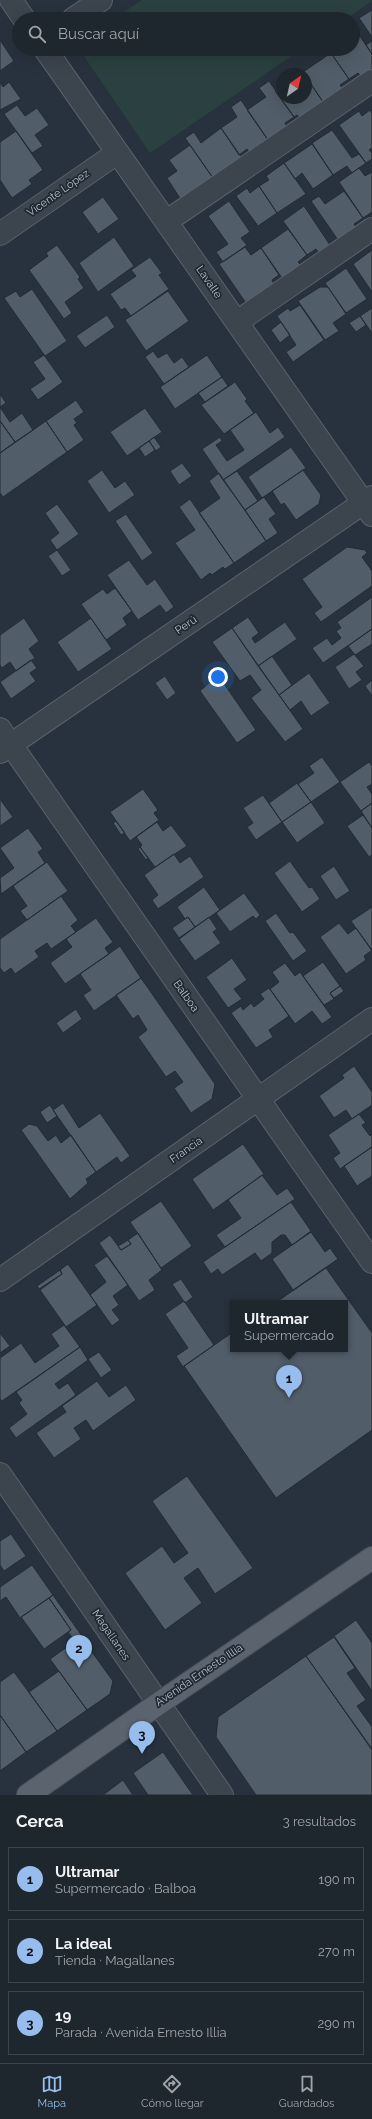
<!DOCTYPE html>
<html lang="es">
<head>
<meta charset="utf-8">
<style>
	:root { --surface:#1e262e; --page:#2b323a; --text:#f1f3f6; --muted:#a1a5aa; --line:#3c434a; --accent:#97bdee }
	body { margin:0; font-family:Raleway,sans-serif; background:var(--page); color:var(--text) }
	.compass { position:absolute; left:276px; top:68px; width:36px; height:36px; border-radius:50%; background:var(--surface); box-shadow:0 4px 16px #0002; rotate:34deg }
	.you { position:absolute; left:218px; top:677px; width:14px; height:14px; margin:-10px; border:3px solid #fff; border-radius:50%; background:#1a73e8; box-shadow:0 0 0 6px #1a73e833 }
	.badge { display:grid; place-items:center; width:26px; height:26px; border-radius:50%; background:var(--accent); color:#111; font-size:13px; font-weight:700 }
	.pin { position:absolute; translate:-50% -33px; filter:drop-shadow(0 1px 2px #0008) }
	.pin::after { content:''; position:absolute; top:21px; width:14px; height:12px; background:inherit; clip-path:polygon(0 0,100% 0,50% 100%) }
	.popup { position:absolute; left:230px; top:1300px; width:118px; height:52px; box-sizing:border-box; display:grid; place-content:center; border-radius:0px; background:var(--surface); filter:drop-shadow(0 1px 3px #0005); font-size:13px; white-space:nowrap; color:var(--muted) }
	.popup b { font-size:15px; color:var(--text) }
	.popup::after { content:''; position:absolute; left:50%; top:100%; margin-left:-8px; border:8px solid transparent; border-top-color:var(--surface) }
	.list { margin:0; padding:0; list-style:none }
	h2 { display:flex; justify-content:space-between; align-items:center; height:52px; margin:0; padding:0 16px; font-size:17px }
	h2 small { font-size:13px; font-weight:400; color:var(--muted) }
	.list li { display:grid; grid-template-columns:26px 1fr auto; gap:12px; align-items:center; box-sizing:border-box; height:64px; margin:0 8px 8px; padding:0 8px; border:1px solid var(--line); border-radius:0px }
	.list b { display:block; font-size:15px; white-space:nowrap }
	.list p { margin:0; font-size:13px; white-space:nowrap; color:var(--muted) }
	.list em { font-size:13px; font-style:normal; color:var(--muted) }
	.icon { flex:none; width:22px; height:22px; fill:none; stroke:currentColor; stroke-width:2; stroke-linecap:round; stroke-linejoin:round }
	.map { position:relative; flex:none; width:372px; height:1795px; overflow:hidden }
	.search { position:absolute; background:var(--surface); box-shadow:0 4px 16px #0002; left:12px; right:12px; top:12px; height:44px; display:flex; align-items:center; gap:10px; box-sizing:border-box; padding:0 14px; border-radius:22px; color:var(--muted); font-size:15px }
	.sheet { height:268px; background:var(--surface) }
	nav { display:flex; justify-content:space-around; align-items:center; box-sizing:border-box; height:56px; border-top:1px solid var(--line); background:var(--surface); font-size:11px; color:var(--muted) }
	nav a { display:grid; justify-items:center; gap:2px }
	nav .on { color:var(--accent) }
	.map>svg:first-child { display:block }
	.green { fill:#2b4040 }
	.building { fill:#515d69; stroke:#222b35 }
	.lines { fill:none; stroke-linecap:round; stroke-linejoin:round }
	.minor-casing { stroke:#59626c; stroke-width:24 }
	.major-casing { stroke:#454d57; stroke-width:24 }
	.minor { stroke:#3c444e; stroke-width:22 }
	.major { stroke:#5a636e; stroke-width:22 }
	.labels { text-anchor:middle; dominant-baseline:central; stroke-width:3.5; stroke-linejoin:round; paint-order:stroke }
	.street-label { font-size:11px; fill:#b8bfc9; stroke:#202933 }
</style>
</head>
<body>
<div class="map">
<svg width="372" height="1795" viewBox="0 0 372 1795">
	<rect width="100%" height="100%" fill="#28323e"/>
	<path class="green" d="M142 0H372V1L346 19H114Z
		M79 49H302L150 153Z"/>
	<path class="building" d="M372 10V37L359 18Z
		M353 26 372 54V69L361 77 358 73 349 79 331 53 336 49H353Z
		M0 40 14 61 0 71Z
		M372 41V54L366 45Z
		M331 53 349 79 340 85 343 89 323 102 303 72Z
		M306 77 323 102 300 118 297 115 294 117 275 91 282 86V98H306Z
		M269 81 294 117 285 123 287 127 268 140 247 110 266 97 259 88Z
		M0 82 3 87 9 82 21 99 0 110Z
		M241 100 268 140 250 153 247 149 239 155 221 128 237 117 231 107Z
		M17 105 25 116 37 108 49 125 35 135 43 146 32 153 4 114Z
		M370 110 372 113V148L369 150 372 153V159L366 163 339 125 359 111 362 116Z
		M221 128 242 158 213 178 185 138 194 132 201 143Z
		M332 130 352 158 359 154 366 163 352 173 347 166 333 175 312 143Z
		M16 131 43 170 29 180 32 184 12 198 0 180V142Z
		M312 144 333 175 313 189 302 173 295 179 284 163Z
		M190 145 213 178 181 200 167 178 177 171 169 160Z
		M284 163 306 194 277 213 259 186 269 180 266 176Z
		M359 168 365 176 372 172V212L363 218 339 182Z
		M259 186 277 213 258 226 236 196 247 188 250 193Z
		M344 191 363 218 354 224 356 227 338 240 311 201 319 196 325 204Z
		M103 197 119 219 98 234 82 212Z
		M229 201 250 232 241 238 247 245 223 262 216 252 228 244 208 216Z
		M304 206 330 245 319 253 316 249 307 255 283 221Z
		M288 229 307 255 298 262 301 265 282 278 261 248Z
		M114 237 134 266 98 292 79 263Z
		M57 245 80 277 78 279 84 288 65 302 72 313 64 319 29 270 48 256 46 253Z
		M245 247 251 255 261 248 279 275 272 280 274 284 246 303 219 264Z
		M372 250V292L353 264Z
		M150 257 162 273 159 275 169 289 131 316 125 308 121 310 110 294 136 276 131 270Z
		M346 268 367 299 346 313 325 283Z
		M320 287H328L346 314 333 323 339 331 325 340 298 301Z
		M32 289 67 341 45 356 4 298 16 291 20 297Z
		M168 291 189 321 146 351 125 320Z
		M300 305 324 340 293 362 286 352 296 345 277 316 288 308 290 311Z
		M372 308V333L360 316Z
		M107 315 115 327 85 348 76 336Z
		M360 316 366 325 356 332 349 323Z
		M281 322 290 335 280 343 271 330Z
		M153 351 158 358 167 353 174 363 182 357 189 367 164 384 145 357Z
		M44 355 63 382 38 400 30 389 45 379 33 362Z
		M207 355 222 377 175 409 160 387Z
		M222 377 228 386 205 402 198 393Z
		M235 382 247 399 245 401 254 413 224 434 201 405Z
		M0 394 6 403 0 407 10 422 22 413 33 430 15 442 0 421Z
		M76 400 84 412 74 419 77 423 74 425 84 440 67 452 46 421Z
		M145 408 162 432 127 456 110 432Z
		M256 412 270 433 278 427 285 437 223 480 202 449 220 437 222 441 216 445 227 461 244 450 230 430Z
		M0 421 15 442 0 453Z
		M46 421 67 452 3 497 0 493V453Z
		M154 437 161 447 156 451 149 441Z
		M149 441 155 450 145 457 139 448Z
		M291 447 306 468 262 498 248 477Z
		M182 463 192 476 179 485 170 471Z
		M102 470 115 488 125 481 135 495 109 513 87 481Z
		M303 470 321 495 319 504 296 520 284 503 281 505 272 491Z
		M237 471 258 501 245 510 223 480Z
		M219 473 266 541 234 563 199 513 220 498 209 481Z
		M264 497 276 514 269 519 278 533 266 541 245 510Z
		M190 499 234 563 225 569 223 567 212 575 210 573 201 580 175 543 195 530 179 507Z
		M57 504 79 534 57 550 50 540 59 533 45 513Z
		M126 514 153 553 142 561 115 521Z
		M347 547 365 550 367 553 362 557 372 571V586L321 622 314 613 322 607 302 579Z
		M57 550 71 570 62 576 48 556Z
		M129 560 147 585 155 579 174 607 166 613 160 605 138 620 107 575Z
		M115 588 132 611 123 618 127 625 106 640 81 604 103 589 107 594Z
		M372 597V629L323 663 312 648 327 638 332 645 341 638 336 631 341 628 337 622Z
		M248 617 259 633 252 638 255 643 285 622 297 639 258 666 232 628Z
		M24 618 39 641 29 649 35 658 16 671 10 662 2 668 0 665V635Z
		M91 618 112 649 78 672 57 642Z
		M232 628 303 729 285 742 251 698 261 690 250 675 240 681 212 642Z
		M372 629V644L355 655 348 646Z
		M354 654 364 666 356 672 362 680 349 689 335 667Z
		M272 656 292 685 279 695 258 666Z
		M31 660 37 668 30 673 36 681 11 699 0 682Z
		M309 673 330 703 311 716 301 701 290 710 279 695Z
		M218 675 256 730 237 743 200 691Z
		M165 676 176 693 167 700 155 683Z
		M372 680V696L365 686Z
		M322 757 340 782 311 802 298 784 314 773 309 766Z
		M369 762 372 766V784L367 787 372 794V803L361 811 340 782Z
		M297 783 311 802 282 822 269 803Z
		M143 789 158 810 154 813 159 820 130 841 110 812Z
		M263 795 282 822 256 840 247 827 253 823 243 808Z
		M0 799 13 817 0 826Z
		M311 802 325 823 297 843 282 822Z
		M372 803V828L361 811Z
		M363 815 372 828V855L369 857 347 826Z
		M116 821 125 833 121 835 113 823Z
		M157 822 163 831 171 825 187 846 155 867 140 847 142 845 136 837Z
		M28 828 43 849 38 852 45 863 1 894 0 878 14 868 0 848Z
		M140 847 148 858 146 860 138 849Z
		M174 854 180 863 190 856 204 877 158 909 152 900 158 895 144 875Z
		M290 861 309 888 312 887 320 899 302 912 274 873Z
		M47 862 68 891 27 920 20 911 27 906 13 886Z
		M334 866 350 891 336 900 320 876Z
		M204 887 220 910 195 927 188 917 185 919 177 907Z
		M244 893 260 915 256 919 253 916 230 932 216 913Z
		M61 896 78 920 71 926 76 932 51 949 47 943 35 951 39 957 15 974 11 968 4 973 0 968V939Z
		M372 907V951L351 921Z
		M276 913 290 933 293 932 307 951 293 961 265 921Z
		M188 917 195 927 179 938 172 928Z
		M209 917 217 929 213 932 221 943 195 961 179 939Z
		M96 918 113 942 105 948 109 954 65 984 50 963 72 947 66 939Z
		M339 923 348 934 356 928 372 950 364 956 366 960 346 974 320 937Z
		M120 946 141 978 94 1011 83 995 91 990 80 974Z
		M232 958 247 980 234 989 242 999 228 1008 206 977Z
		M323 962 340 986 330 993 334 999 324 1005 303 976Z
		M285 963 295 976 300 972 332 1017 322 1024 312 1011 295 1024 270 989 279 982 272 972Z
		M141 978 215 1084 212 1099 191 1113 174 1088 183 1082 175 1071 166 1077 138 1037 147 1030 138 1015 133 1019 116 995Z
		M340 986 344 991 334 998 330 993Z
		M269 988 289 1016 269 1030 273 1037 256 1048 231 1013 241 1006 243 1010 251 1003 254 1007 264 999 260 994Z
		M76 1009 82 1019 63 1033 56 1023Z
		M354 1066 372 1092V1105L352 1119 346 1110 334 1118 319 1096 344 1078 342 1075Z
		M63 1103 79 1128 100 1113 130 1156 121 1163 117 1157 96 1172 53 1110Z
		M50 1105 57 1116 47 1123 40 1112Z
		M359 1114 366 1123 362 1125 370 1136 372 1134V1147L340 1169 333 1158 340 1153 328 1135Z
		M29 1124 37 1126 48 1141 56 1135 61 1143 71 1135 96 1172 86 1179 88 1183 70 1199 21 1130Z
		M243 1144 264 1174 213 1210 192 1179Z
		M372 1147V1176L357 1186 344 1166Z
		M262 1175 277 1195 287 1188 295 1199 225 1247 216 1235 241 1218 228 1200Z
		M161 1201 192 1246 161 1268 130 1222Z
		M291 1202 311 1231 292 1245 285 1235H281L272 1242V1253L261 1261 255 1253 222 1275 218 1269 211 1274 203 1262Z
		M311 1232 325 1252 330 1248 338 1259 293 1290 272 1259Z
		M138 1233 162 1270 149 1280 155 1290 139 1301 99 1243 110 1235 121 1250 131 1244 128 1240Z
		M128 1240 131 1244 121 1250 118 1246Z
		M107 1256 128 1285 113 1296 119 1305 112 1310 120 1320 112 1326 90 1295 106 1282 94 1265Z
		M68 1264 97 1305 66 1327 40 1290 62 1274 60 1270Z
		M326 1268 372 1333V1430L276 1498 184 1366 233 1332V1349H345V1303H275Z
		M60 1270 62 1274 39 1289 37 1286Z
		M181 1279 193 1297 185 1303 172 1284Z
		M184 1301 214 1345 183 1367 176 1356 188 1348 165 1314Z
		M64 1325 80 1347 2 1401 0 1399V1358L21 1343 35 1363 59 1346 51 1334Z
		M0 1333 10 1346 0 1353Z
		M80 1347 88 1360 55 1384 59 1389 68 1383 76 1395 16 1438 9 1428 27 1414 19 1403 22 1400 16 1392Z
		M99 1352 112 1370 101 1378 88 1359Z
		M97 1381 109 1397 126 1385 136 1400 93 1431 86 1420 74 1428 81 1439 54 1458 36 1433 66 1412 62 1406Z
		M187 1476 253 1568 215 1594 198 1568 184 1578 202 1603 165 1630 125 1573 162 1546 174 1563 188 1553 152 1501Z
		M11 1534 26 1556 4 1571 0 1565V1541Z
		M32 1565 53 1595 20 1618 6 1597 0 1601V1587Z
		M53 1595 82 1636 75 1641 68 1632 71 1630 49 1598Z
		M49 1598 71 1630 44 1649 21 1617Z
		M356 1620 372 1643V1691L334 1636Z
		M81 1637 113 1681 110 1694 87 1710 50 1659Z
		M334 1637 355 1668 347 1673 366 1700 357 1706 372 1727V1750L306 1656Z
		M306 1656 372 1749V1795H256L216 1737 218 1717Z
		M59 1671 87 1710 57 1731 29 1692Z
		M14 1672 57 1731 26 1752 0 1715V1682Z
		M0 1715 26 1752 0 1771Z
		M163 1752 193 1795H148L133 1773Z
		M123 1780 133 1795H103Z"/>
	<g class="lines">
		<defs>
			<path id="minor" d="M11 0 24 19
				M73 19 101 0
				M45 49 372 515
				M167 221 372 81
				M0 234 117 153
				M237 322 372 229
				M0 729 372 1262
				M0 752 372 497
				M0 1280 372 1019
				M0 1474 222 1795"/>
			<path id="major" d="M28 1795 158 1704 372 1558"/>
		</defs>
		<use href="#minor" class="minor-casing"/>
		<use href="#major" class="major-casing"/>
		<use href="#minor" class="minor"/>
		<use href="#major" class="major"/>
	</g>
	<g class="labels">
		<g class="street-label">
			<text transform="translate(58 193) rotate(-35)">Vicente López</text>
			<text transform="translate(209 282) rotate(55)">Lavalle</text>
			<text transform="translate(186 625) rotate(-34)">Perú</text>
			<text transform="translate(186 996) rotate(55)">Balboa</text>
			<text transform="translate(186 1150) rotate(-35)">Francia</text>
			<text transform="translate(111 1635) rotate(56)">Magallanes</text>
			<text transform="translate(199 1675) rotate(-34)">Avenida Ernesto Illia</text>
		</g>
	</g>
</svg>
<svg class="compass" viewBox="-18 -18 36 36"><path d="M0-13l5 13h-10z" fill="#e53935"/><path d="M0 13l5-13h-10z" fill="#a1a5aa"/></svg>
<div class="you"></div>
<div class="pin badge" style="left:289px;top:1398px">1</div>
<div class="popup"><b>Ultramar</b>Supermercado</div>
<div class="pin badge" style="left:79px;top:1668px">2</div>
<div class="pin badge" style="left:142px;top:1754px">3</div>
<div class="search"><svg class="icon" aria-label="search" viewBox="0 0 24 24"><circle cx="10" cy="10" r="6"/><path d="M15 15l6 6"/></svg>Buscar aquí</div>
</div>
<section class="sheet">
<h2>Cerca<small>3 resultados</small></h2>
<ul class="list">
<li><span class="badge">1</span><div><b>Ultramar</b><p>Supermercado · Balboa</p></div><em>190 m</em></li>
<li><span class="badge">2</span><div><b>La ideal</b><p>Tienda · Magallanes</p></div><em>270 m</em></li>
<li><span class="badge">3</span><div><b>19</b><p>Parada · Avenida Ernesto Illia</p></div><em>290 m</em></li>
</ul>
</section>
<nav>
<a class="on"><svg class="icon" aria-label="map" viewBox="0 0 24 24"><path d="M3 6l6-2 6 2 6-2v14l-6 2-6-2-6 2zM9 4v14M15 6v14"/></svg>Mapa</a>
<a><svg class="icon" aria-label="directions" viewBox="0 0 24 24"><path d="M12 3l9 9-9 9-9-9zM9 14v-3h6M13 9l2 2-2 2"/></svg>Cómo llegar</a>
<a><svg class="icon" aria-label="saved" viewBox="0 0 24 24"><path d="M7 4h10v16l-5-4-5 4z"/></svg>Guardados</a>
</nav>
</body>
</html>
